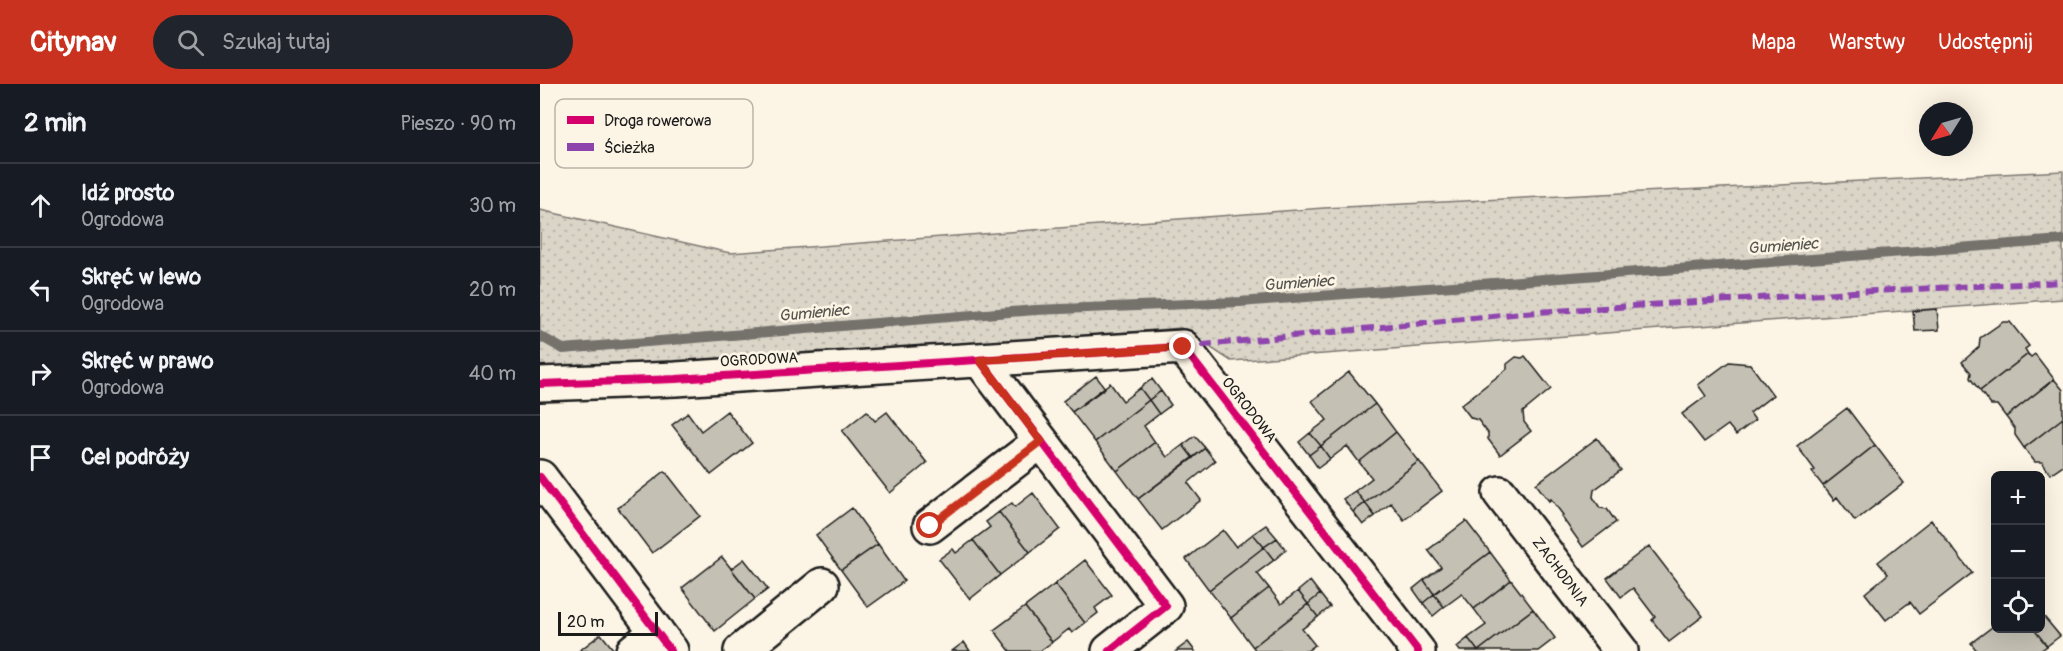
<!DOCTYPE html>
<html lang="pl">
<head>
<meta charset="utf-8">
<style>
	:root { --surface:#171b24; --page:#20242c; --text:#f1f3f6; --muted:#9ea1a6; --line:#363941; --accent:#c8321e }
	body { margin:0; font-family:Pangolin,sans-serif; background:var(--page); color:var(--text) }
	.controls { position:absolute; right:18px; bottom:18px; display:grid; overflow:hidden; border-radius:9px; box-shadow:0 6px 24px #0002 }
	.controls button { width:54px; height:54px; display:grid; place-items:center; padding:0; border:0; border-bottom:2px solid var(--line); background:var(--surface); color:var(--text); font:30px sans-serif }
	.compass { position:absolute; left:1379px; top:18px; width:54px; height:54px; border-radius:50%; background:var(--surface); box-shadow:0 6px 24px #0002; rotate:233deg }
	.scale { position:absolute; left:18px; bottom:15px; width:100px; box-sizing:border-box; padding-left:6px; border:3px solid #1c1c1c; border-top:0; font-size:16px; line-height:21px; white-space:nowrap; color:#1c1c1c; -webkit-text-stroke:4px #fcf5e5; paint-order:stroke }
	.stop { position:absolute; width:18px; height:18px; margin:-14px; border:4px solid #c8321e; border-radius:50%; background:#fff }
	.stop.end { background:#c8321e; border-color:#fff; box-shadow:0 2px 6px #0008 }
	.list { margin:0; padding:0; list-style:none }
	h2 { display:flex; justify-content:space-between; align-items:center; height:78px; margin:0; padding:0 24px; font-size:26px }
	h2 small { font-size:20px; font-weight:400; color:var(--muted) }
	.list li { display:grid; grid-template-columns:39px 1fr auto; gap:18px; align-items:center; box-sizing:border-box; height:84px; padding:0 24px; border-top:2px solid var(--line) }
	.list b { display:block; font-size:22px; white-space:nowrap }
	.list p { margin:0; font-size:20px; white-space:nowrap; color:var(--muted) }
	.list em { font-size:20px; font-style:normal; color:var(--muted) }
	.icon { flex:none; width:33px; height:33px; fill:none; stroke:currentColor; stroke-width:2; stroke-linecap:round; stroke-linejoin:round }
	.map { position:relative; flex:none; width:1523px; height:567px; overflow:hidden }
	header { display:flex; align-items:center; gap:36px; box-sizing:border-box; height:84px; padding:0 30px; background:var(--accent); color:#fff }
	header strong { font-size:28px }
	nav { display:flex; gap:33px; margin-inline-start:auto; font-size:21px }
	.search { width:420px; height:54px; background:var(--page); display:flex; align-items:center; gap:15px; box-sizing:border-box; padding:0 21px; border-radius:33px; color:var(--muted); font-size:22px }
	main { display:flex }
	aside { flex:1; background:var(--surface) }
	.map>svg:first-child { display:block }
	.green { fill:url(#green-dots); stroke:#7c7872; stroke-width:1.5 }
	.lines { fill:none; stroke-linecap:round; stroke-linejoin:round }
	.stream { stroke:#75726c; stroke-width:10 }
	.building { fill:#c4c0b3; stroke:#1c1c1c; stroke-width:1.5 }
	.street-casing { stroke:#1c1c1c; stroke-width:38 }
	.street { stroke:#fcf5e5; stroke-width:33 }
	.quiet { stroke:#8e44ad; stroke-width:6; stroke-dasharray:12 6; stroke-linecap:butt }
	.cycleway-casing { stroke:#fcf5e5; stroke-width:11 }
	.cycleway { stroke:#d6006c; stroke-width:8 }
	.route { stroke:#c8321e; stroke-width:8 }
	.labels { text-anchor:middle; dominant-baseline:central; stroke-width:5; stroke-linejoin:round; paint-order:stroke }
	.street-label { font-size:15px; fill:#1c1c1c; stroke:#fcf5e5 }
	.water-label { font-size:16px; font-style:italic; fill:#575551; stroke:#fcf5e5 }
	.key { fill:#fcf5e5; stroke:#b9b4a9; stroke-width:1.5 }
	.key-label { font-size:16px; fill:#1c1c1c }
</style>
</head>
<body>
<header>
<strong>Citynav</strong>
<div class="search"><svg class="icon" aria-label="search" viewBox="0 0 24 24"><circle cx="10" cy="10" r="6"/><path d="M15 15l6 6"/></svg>Szukaj tutaj</div>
<nav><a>Mapa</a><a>Warstwy</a><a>Udostępnij</a></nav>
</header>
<main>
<aside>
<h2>2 min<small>Pieszo · 90 m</small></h2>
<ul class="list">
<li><svg class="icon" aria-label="ahead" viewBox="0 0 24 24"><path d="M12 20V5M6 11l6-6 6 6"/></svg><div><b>Idź prosto</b><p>Ogrodowa</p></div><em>30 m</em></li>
<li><svg class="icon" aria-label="left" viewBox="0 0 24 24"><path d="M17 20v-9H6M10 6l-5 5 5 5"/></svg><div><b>Skręć w lewo</b><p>Ogrodowa</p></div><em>20 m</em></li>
<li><svg class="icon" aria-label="right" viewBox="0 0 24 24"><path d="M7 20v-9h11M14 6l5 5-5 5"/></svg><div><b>Skręć w prawo</b><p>Ogrodowa</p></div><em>40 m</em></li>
<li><svg class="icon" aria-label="arrive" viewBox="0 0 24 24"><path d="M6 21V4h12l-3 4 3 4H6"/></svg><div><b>Cel podróży</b></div></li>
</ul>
</aside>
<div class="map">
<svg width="1523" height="567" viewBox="0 0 1523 567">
	<defs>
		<pattern id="green-dots" width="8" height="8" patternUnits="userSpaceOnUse" patternTransform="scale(1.5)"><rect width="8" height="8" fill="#dbd5c8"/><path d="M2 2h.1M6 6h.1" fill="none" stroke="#bbb6ab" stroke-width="1.8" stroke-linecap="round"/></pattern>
	</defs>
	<rect width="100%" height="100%" fill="#fcf5e5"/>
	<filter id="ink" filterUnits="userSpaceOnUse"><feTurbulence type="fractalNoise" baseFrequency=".0167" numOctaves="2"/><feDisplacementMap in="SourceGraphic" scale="12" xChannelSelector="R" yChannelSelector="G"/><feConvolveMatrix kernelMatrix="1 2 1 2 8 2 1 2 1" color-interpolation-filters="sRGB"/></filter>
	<g filter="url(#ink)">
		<path class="green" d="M1523 87V215L691 277 641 244 286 272 0 289V126L190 169 784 124Z"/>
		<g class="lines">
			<path class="stream" d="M0 252 23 265 495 226 700 218 1523 156"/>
		</g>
		<path class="building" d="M1397 225 1399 246 1375 247 1373 227Z
			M1463 238H1470L1489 262 1485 265 1488 270 1440 307 1430 294 1431 289 1422 278 1439 263 1440 254Z
			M1488 270 1491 273 1495 270 1514 295 1466 333 1457 321H1451L1440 307Z
			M985 272 1011 305 983 328 984 338 991 347 960 371 948 355V349L938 336 931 334 921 321 967 285V280L976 273 982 274Z
			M1189 278 1210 280 1233 311 1210 329 1215 336 1196 351 1188 341 1164 358 1142 330 1166 312 1158 301Z
			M809 288 835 320 781 362 770 349 787 336 772 317Z
			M556 292 565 304 532 328 523 317Z
			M612 295 621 307 609 316 600 304Z
			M1514 295 1523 306V334L1484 364 1475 351V345L1466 333Z
			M570 299 583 317 600 304 609 316 555 358 532 328Z
			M621 307 631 321 619 330 609 316Z
			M609 316 619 330 604 342 615 358 577 387 555 358Z
			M835 320 856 348 819 378 807 362 790 375 781 362Z
			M1307 324 1335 361 1283 402 1272 388 1275 386 1257 362Z
			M187 327 212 359 171 391 132 341 148 329 161 347Z
			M327 327 335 337 347 328 387 379 350 409 302 347Z
			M1523 334V381L1510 390 1502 378H1495L1484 364Z
			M856 348 879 377 825 419 815 407 832 394 819 378Z
			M770 349 781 362 769 371 759 358Z
			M655 352 665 364 653 374 643 361Z
			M1057 354 1081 386 1054 406 1053 413 1060 424 1067 425 1076 438 1043 463 1021 432 1023 431 1011 415 1009 417 996 400Z
			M615 358 627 373 643 361 653 374 598 415 577 387Z
			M1335 361 1364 399 1315 437 1297 413 1294 416 1283 402Z
			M781 362 790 375 778 384 769 371Z
			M665 364 675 377 648 399 661 416 622 446 598 415Z
			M879 377 902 407 864 436 851 419 835 432 825 419Z
			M125 387 160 432 112 469 78 424Z
			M815 407 825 419 813 428 803 415Z
			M493 409 520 445 490 468 459 428 472 419 475 423Z
			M825 419 835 432 823 441 813 428Z
			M312 424 338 460 301 486 276 451Z
			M459 428 490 468 460 491 433 456 450 443 446 438Z
			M1391 436 1432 489 1379 530 1370 518 1346 536 1325 509 1348 490 1338 478Z
			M926 437 950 468 894 510 884 496 901 483 888 466Z
			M726 441 737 454 724 463 713 450Z
			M683 446 696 463 713 450 724 463 669 506 646 475Z
			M737 454 746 466 734 476 724 463Z
			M433 456 460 491 430 515 399 475 413 465 416 469Z
			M338 460 364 497 328 523 301 486Z
			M1109 462 1163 532 1129 558 1112 536 1115 533 1093 504 1081 513 1067 494Z
			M724 463 734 476 717 489 729 504 691 534 669 506Z
			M950 468 971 496 934 525 922 510 904 523 894 510Z
			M182 473 215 515 175 547 142 504Z
			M204 475 228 505 215 515 191 485Z
			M545 476 572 511 555 524 558 529 545 539 515 500Z
			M884 496 894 510 883 519 873 505Z
			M971 496 993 525 938 567 928 554 946 541 934 525Z
			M770 497 780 510 768 520 758 507Z
			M515 500 545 539 532 549 529 545 512 558 485 523Z
			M729 504 741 520 758 507 768 520 713 563 691 534Z
			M780 510 790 523 778 533 768 520Z
			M894 510 904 523 893 532 883 519Z
			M768 520 778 533 762 545 775 561 767 567H716L713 563Z
			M485 523 512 558 500 567H470L454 546Z
			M993 525 1015 554 998 567H938Z
			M1500 528 1520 552 1507 562 1493 544H1500Z
			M1456 540V544H1493L1507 562 1500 567H1437L1431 559Z
			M61 550 74 566 39 567Z
			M928 554 938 567H920L917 563Z
			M424 558 430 567H412Z
			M648 558 655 567H636Z"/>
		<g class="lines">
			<defs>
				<path id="street" d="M440 276 626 522 569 567
					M0 300 136 295 643 263 878 567
					M0 393 131 567
					M960 409 1081 567
					M390 442 501 357
					M93 567 117 548
					M201 567 282 501"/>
			</defs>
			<use href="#street" class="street-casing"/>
			<use href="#street" class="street"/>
			<path class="quiet" d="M643 263 983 229 1313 208 1523 198"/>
			<defs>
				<path id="cycleway" d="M440 276 626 522 569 567
					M0 300 136 295 643 263 878 567
					M0 393 131 567"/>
			</defs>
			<use href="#cycleway" class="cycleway-casing"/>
			<use href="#cycleway" class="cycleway"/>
		</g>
	</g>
	<g class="lines" filter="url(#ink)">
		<path class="route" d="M390 442 501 357 440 276 643 263"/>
	</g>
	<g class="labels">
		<g class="street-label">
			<text transform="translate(219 276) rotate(-3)">OGRODOWA</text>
			<text transform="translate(709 326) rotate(52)">OGRODOWA</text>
			<text transform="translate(1020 488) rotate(53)">ZACHODNIA</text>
		</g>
		<g class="water-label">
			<text transform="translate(1243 162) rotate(-4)">Gumieniec</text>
			<text transform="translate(759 199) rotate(-4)">Gumieniec</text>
			<text transform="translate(274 229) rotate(-5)">Gumieniec</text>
		</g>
	</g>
	<rect x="15" y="15" width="198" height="69" rx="9" class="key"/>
	<rect x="27" y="32" width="27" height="8" fill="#d6006c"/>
	<rect x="27" y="59" width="27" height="8" fill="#8e44ad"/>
	<g class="key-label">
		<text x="64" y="42">Droga rowerowa</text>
		<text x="64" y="69">Ścieżka</text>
	</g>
</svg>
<div class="controls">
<button>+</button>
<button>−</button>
<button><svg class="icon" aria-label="locate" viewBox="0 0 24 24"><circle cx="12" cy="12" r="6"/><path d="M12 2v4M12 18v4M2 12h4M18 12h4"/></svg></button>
</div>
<svg class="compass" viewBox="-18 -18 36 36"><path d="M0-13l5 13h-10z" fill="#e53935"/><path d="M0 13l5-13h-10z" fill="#9ea1a6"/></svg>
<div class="scale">20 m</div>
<div class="stop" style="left:390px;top:442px"></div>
<div class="stop end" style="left:643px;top:263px"></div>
</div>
</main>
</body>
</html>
